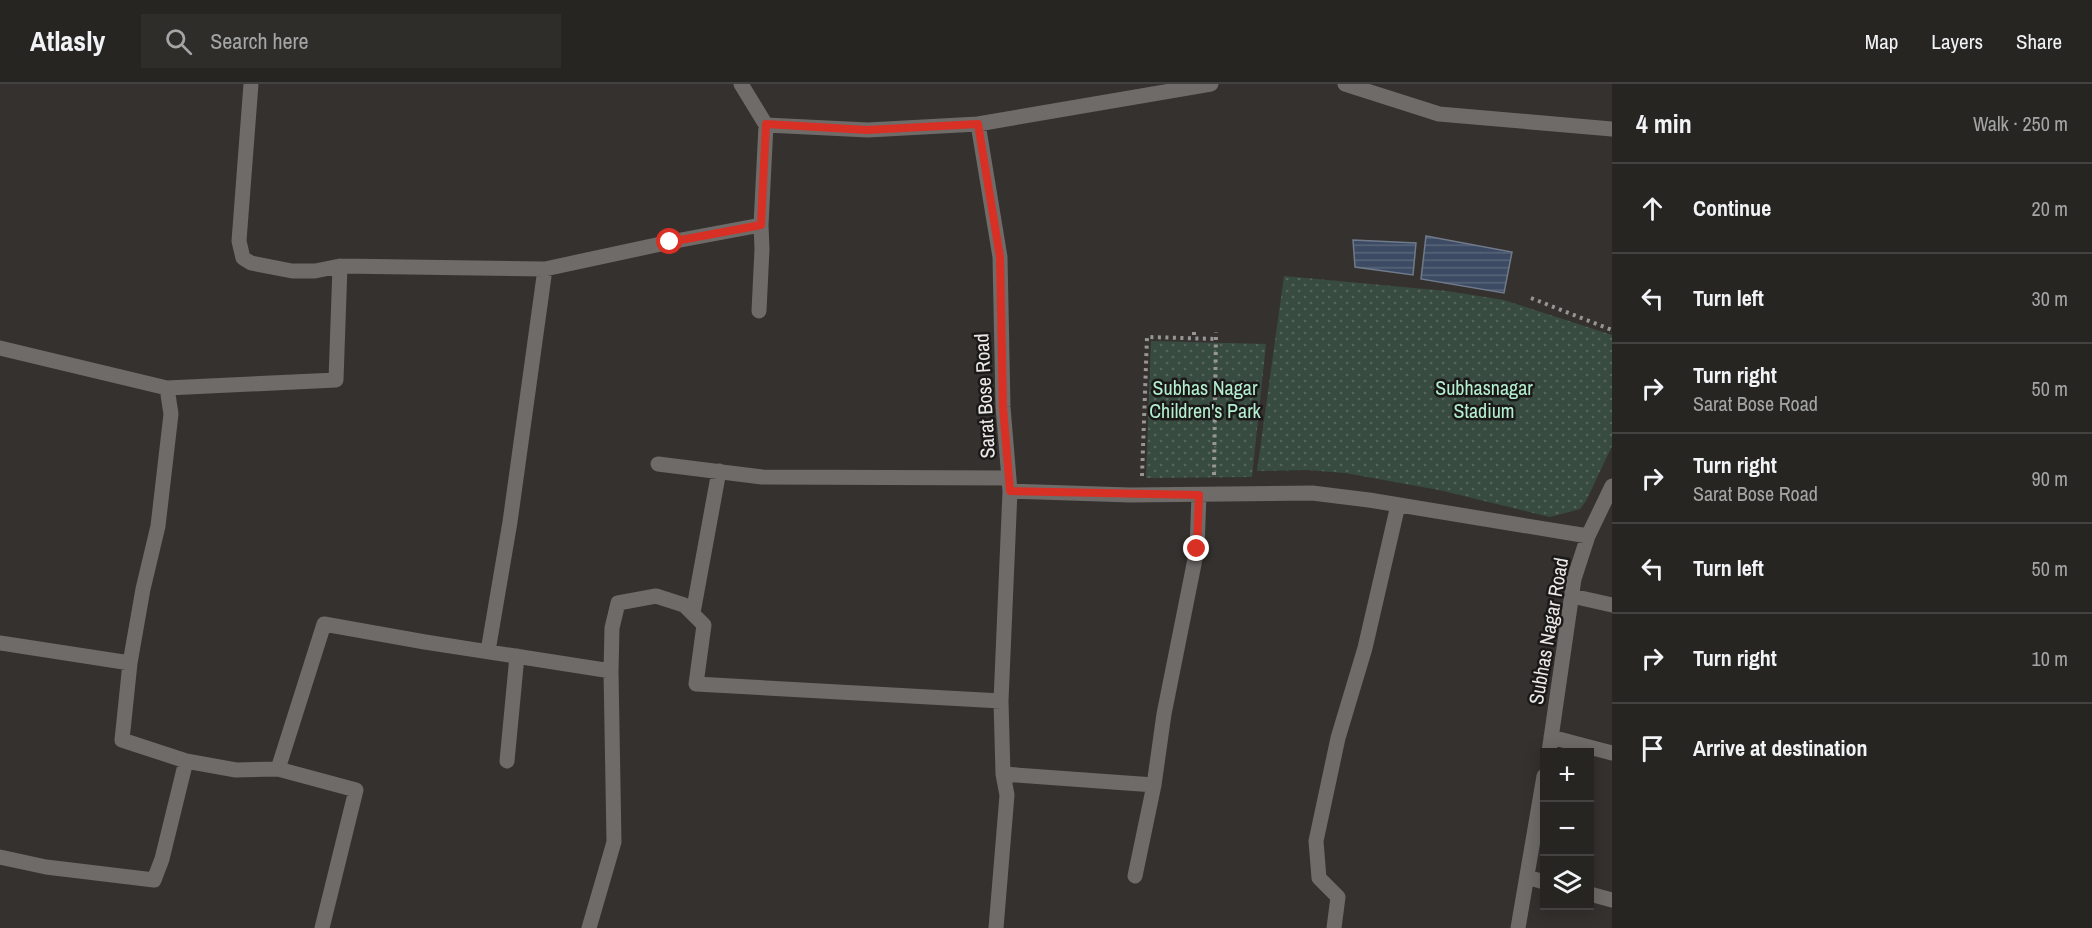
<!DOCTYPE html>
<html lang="en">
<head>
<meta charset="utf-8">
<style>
	:root { --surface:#272522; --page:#2f2d2a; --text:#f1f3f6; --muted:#a4a5a5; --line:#434240 }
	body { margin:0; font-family:"Archivo Narrow",sans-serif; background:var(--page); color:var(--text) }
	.controls { position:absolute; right:18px; bottom:18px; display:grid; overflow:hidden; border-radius:0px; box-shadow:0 3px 15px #0003 }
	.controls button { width:54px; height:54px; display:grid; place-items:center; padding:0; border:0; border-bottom:2px solid var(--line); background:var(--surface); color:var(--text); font:30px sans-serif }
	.stop { position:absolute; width:18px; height:18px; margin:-14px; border:4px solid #d93025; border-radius:50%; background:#fff }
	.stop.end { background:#d93025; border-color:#fff; box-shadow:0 2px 6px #0008 }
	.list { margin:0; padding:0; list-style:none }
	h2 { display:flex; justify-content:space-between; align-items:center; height:78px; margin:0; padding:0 24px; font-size:26px }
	h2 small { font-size:20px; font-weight:400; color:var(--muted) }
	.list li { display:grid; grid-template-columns:39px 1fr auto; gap:18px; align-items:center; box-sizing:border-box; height:90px; padding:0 24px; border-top:2px solid var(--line) }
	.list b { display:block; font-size:22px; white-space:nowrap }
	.list p { margin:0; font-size:20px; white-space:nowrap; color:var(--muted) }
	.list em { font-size:20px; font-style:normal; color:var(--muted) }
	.icon { flex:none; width:33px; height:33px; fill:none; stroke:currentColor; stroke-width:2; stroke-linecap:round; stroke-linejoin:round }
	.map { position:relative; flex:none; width:1612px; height:844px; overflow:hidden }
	header { display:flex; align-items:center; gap:36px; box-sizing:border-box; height:84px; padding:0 30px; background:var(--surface); border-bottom:2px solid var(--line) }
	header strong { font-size:28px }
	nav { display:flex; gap:33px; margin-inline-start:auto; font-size:21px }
	.search { width:420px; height:54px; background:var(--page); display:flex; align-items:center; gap:15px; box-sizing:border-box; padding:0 21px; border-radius:0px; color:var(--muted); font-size:22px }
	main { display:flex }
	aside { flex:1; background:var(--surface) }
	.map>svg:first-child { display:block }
	.green { fill:url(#green-dots) }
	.water { fill:url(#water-rules); stroke:#707a8b; stroke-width:1.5 }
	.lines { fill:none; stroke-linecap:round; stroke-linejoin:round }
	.path { stroke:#989694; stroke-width:4; stroke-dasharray:3 4.5; stroke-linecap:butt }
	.minor { stroke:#6e6b68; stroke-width:15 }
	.route { stroke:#d93025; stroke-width:8 }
	.labels { text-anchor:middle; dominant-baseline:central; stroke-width:5; stroke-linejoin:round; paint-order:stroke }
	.park-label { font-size:20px; fill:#b3efd0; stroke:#1b1918 }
	.street-label { font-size:20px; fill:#ebe9e7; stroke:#1b1918 }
</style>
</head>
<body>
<header>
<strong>Atlasly</strong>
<div class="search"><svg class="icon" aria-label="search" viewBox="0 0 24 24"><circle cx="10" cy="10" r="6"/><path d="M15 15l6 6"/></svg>Search here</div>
<nav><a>Map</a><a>Layers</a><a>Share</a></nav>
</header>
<main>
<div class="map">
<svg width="1612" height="844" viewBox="0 0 1612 844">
	<defs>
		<pattern id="green-dots" width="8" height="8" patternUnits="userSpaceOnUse" patternTransform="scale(1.5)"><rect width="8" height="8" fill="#384b41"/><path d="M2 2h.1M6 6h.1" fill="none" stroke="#55655c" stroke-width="1.8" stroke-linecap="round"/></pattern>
		<pattern id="water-rules" width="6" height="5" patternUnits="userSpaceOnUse" patternTransform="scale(1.5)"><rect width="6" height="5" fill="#3c4b63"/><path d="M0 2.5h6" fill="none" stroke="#586579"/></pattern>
	</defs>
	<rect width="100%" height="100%" fill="#34312e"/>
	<path class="green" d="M1284 192 1447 207 1504 216 1612 251V362L1586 417 1580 425 1550 433 1439 406 1345 389 1307 386 1257 387Z
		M1151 257 1266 260 1252 393 1146 394Z"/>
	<path class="water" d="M1426 152 1512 168 1504 209 1421 195Z
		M1353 156 1416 159 1413 191 1355 183Z"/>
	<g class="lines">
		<path class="path" d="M1531 214 1612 246
			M1194 248V255
			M1214 391 1216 248
			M1142 392 1147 253 1216 255"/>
		<path class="minor" d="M251 0 239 157 243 174 251 179 292 187H315L340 182 545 185
			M741 0 766 41 868 46 978 40 1000 173 1003 323 1010 407 1001 617 1003 690 1007 711 996 844
			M1345 0 1439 30 1612 45
			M978 40 1211 0
			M759 227 762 165 761 141
			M0 264 167 304
			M658 380 762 393 1009 394
			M1010 407 1130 411 1312 409 1369 416 1588 452
			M1572 512 1612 521
			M693 529 719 387
			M0 559 130 579
			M488 567 510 438 545 185 670 158 761 141 766 41
			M611 587 612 544 618 519 656 512 684 521 704 541 696 600 1001 617
			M1551 653 1612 669
			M1549 668 1574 495 1588 452 1612 402
			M186 677 122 656 130 579 143 505 158 442 171 330 167 304 336 296 340 182
			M507 677 517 572
			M278 685 324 540 425 558 611 587 614 758 589 844
			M1003 690 1154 701 1164 630 1197 465 1199 411
			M0 773 46 783 154 796 162 775 186 677 236 686 278 685 356 706 322 844
			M1135 792 1154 701
			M1527 793 1544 798
			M1590 810 1612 816
			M1334 844 1338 813 1319 794 1316 757 1338 654 1365 564 1398 421
			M1518 844 1544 692"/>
	</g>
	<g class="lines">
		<path class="route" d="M670 158 761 141 766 40 867 46 978 40 1000 173 1003 323 1010 407 1199 411 1197 465"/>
	</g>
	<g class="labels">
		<g class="park-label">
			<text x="1205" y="303">Subhas Nagar<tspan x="1205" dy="23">Children's Park</tspan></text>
			<text x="1484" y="303">Subhasnagar<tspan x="1484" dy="23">Stadium</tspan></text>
		</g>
		<g class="street-label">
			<text transform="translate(984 312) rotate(-93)">Sarat Bose Road</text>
			<text transform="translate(1548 547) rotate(-80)">Subhas Nagar Road</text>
		</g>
	</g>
</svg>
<div class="controls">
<button>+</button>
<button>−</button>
<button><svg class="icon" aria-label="layers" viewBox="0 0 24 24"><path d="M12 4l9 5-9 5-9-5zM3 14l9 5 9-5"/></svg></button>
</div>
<div class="stop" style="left:670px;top:158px"></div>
<div class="stop end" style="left:1197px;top:465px"></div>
</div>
<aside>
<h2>4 min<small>Walk · 250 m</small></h2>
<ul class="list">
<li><svg class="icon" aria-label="ahead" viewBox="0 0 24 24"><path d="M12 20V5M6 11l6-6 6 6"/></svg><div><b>Continue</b></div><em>20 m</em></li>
<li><svg class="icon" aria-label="left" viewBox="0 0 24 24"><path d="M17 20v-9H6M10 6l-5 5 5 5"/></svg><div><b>Turn left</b></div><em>30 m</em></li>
<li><svg class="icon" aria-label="right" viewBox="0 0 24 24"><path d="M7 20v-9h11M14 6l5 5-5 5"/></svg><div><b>Turn right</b><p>Sarat Bose Road</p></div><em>50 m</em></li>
<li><svg class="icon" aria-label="right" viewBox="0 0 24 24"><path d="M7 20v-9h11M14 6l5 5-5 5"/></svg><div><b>Turn right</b><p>Sarat Bose Road</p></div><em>90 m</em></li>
<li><svg class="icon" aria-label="left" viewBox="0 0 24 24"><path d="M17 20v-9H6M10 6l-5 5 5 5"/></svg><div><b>Turn left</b></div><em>50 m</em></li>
<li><svg class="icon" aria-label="right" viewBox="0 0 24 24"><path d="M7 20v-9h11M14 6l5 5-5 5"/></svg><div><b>Turn right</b></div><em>10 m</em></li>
<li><svg class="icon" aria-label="arrive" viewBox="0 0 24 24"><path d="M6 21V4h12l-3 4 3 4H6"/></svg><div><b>Arrive at destination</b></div></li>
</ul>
</aside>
</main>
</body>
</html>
